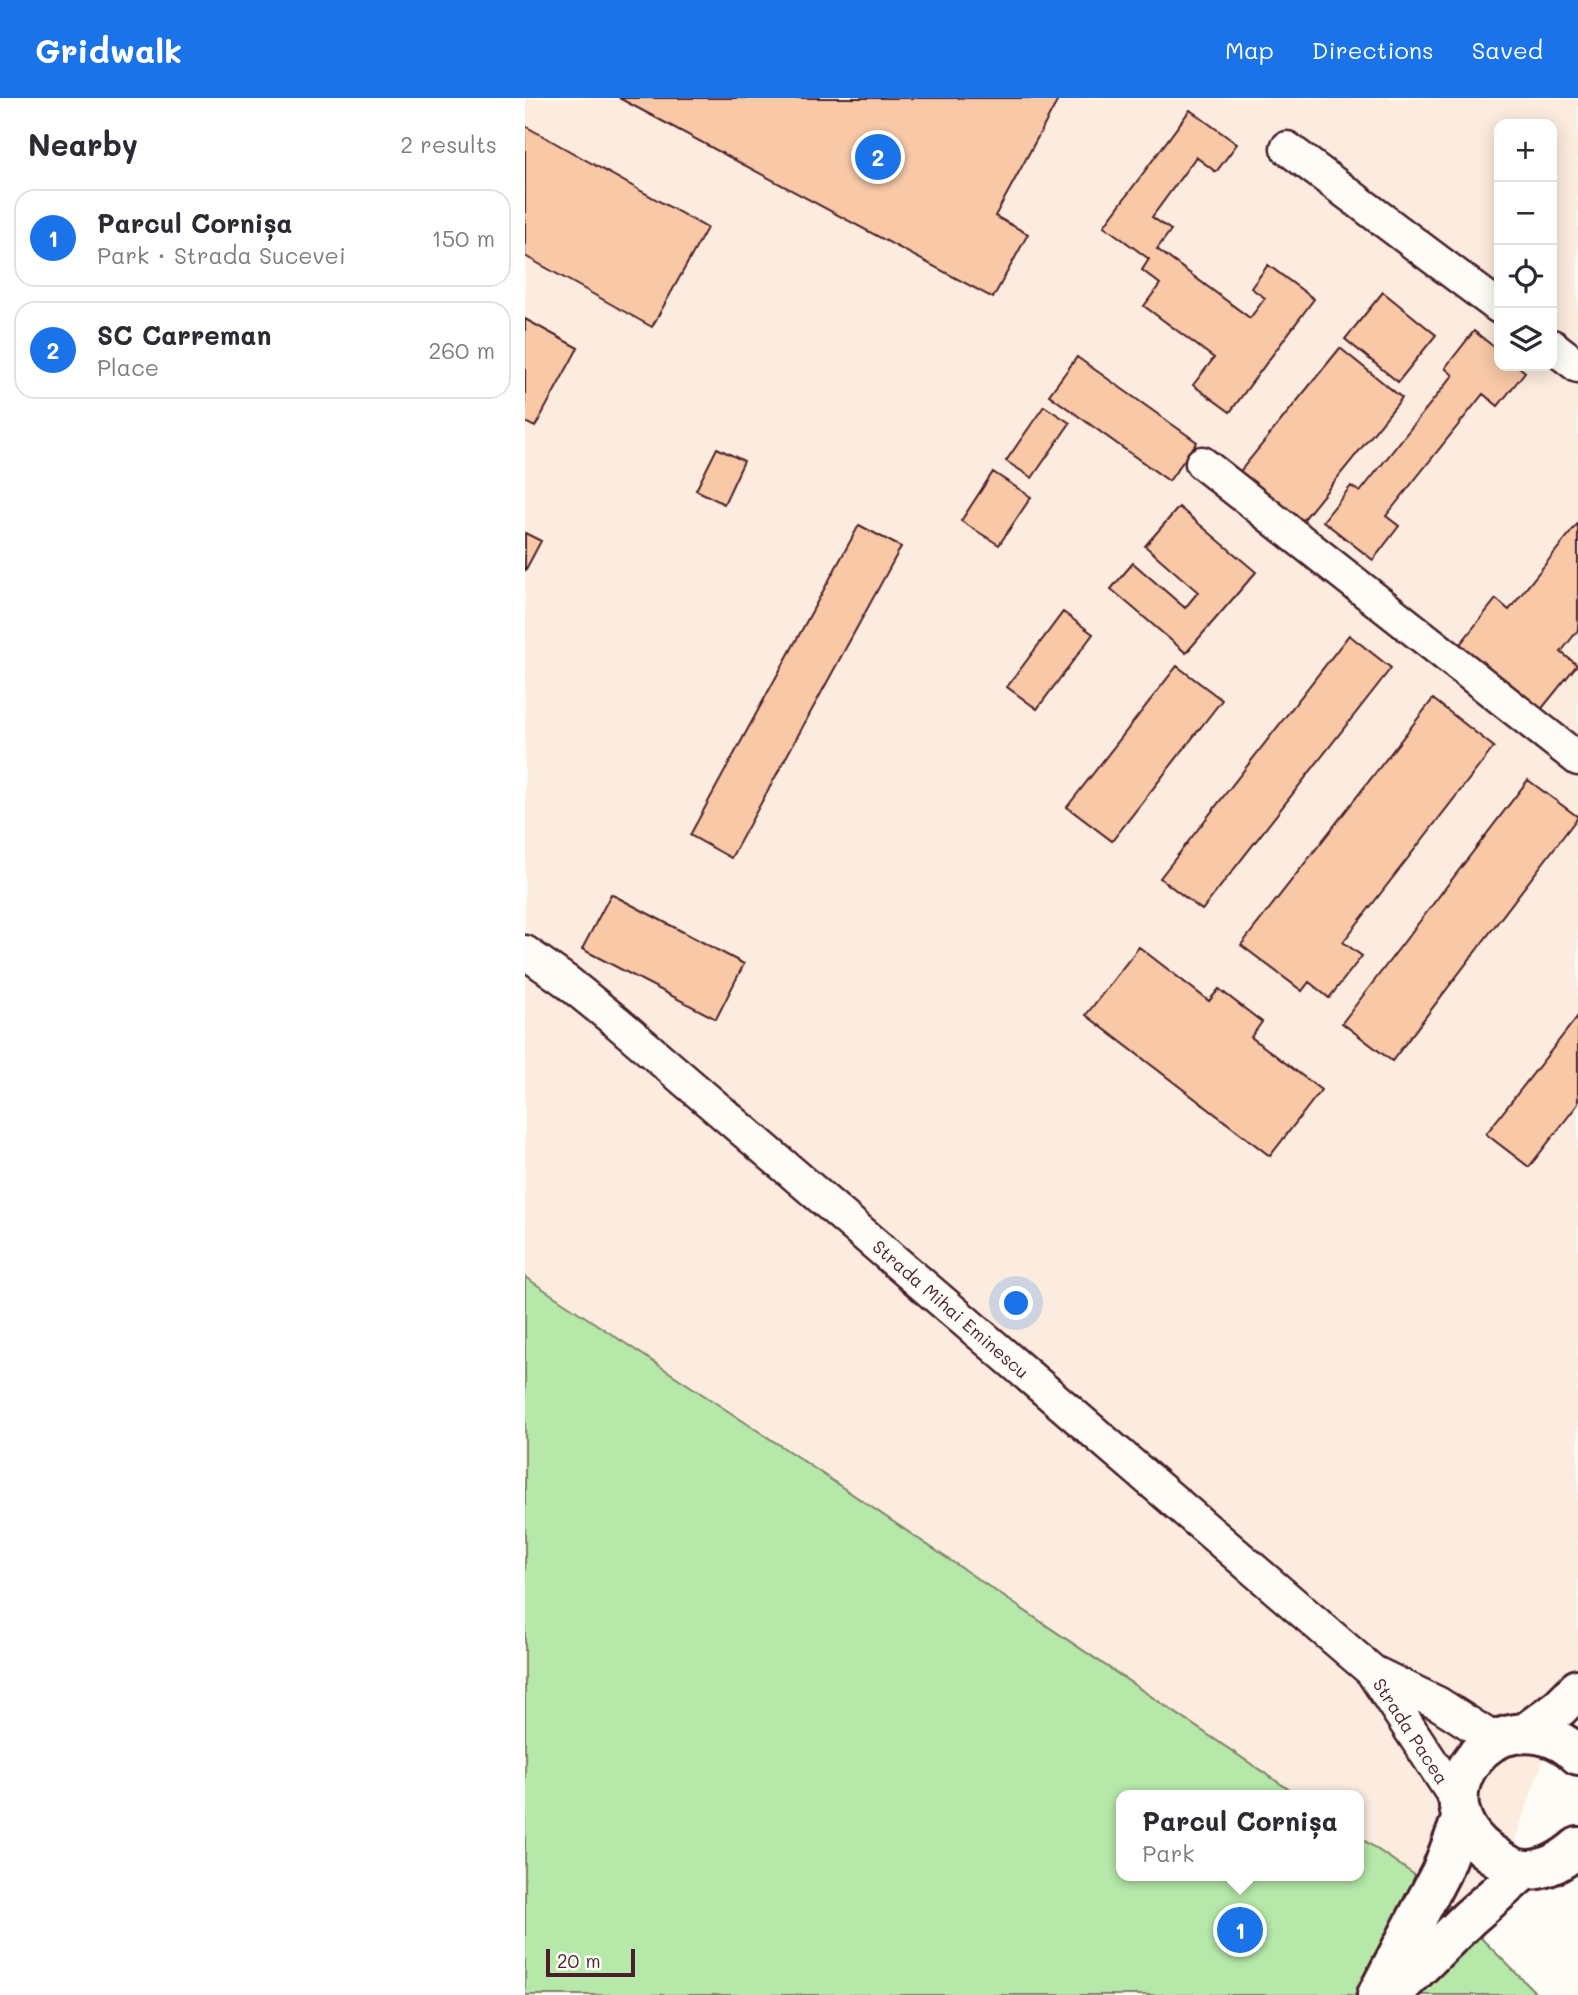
<!DOCTYPE html>
<html lang="en">
<head>
<meta charset="utf-8">
<style>
	:root { --surface:#fff; --page:#f7f7f7; --text:#2b2b33; --muted:#7c7c81; --line:#e1e1e2; --accent:#1a73e8 }
	body { margin:0; font-family:Mali,sans-serif; background:var(--page); color:var(--text) }
	.controls { position:absolute; right:21px; top:21px; display:grid; overflow:hidden; border-radius:14px; box-shadow:0 4px 18px #0003 }
	.controls button { width:63px; height:63px; display:grid; place-items:center; padding:0; border:0; border-bottom:2px solid var(--line); background:var(--surface); color:var(--text); font:35px sans-serif }
	.scale { position:absolute; left:21px; bottom:18px; width:89px; box-sizing:border-box; padding-left:7px; border:4px solid #4a1f2b; border-top:0; font-size:19px; line-height:24px; white-space:nowrap; color:#4a1f2b; -webkit-text-stroke:5px #fdfcf7; paint-order:stroke }
	.you { position:absolute; left:492px; top:1206px; width:24px; height:24px; margin:-18px; border:5px solid #fff; border-radius:50%; background:#1a73e8; box-shadow:0 0 0 10px #1a73e833 }
	.badge { display:grid; place-items:center; width:46px; height:46px; border-radius:50%; background:var(--accent); color:#fff; font-size:23px; font-weight:700 }
	.pin { position:absolute; translate:-50% -50%; border:4px solid #fff; box-shadow:0 2px 7px #0006 }
	.popup { position:absolute; left:591px; top:1692px; width:248px; height:91px; box-sizing:border-box; display:grid; place-content:center; border-radius:14px; background:var(--surface); filter:drop-shadow(0 2px 5px #0005); font-size:23px; white-space:nowrap; color:var(--muted) }
	.popup b { font-size:26px; color:var(--text) }
	.popup::after { content:''; position:absolute; left:50%; top:100%; margin-left:-14px; border:14px solid transparent; border-top-color:var(--surface) }
	.list { margin:0; padding:0; list-style:none }
	h2 { display:flex; justify-content:space-between; align-items:center; height:91px; margin:0; padding:0 28px; font-size:30px }
	h2 small { font-size:23px; font-weight:400; color:var(--muted) }
	.list li { display:grid; grid-template-columns:46px 1fr auto; gap:21px; align-items:center; box-sizing:border-box; height:98px; margin:0 14px 14px; padding:0 14px; border:2px solid var(--line); border-radius:21px }
	.list b { display:block; font-size:26px; white-space:nowrap }
	.list p { margin:0; font-size:23px; white-space:nowrap; color:var(--muted) }
	.list em { font-size:23px; font-style:normal; color:var(--muted) }
	.icon { flex:none; width:38px; height:38px; fill:none; stroke:currentColor; stroke-width:2; stroke-linecap:round; stroke-linejoin:round }
	.map { position:relative; flex:none; width:1053px; height:1897px; overflow:hidden }
	header { display:flex; align-items:center; gap:42px; box-sizing:border-box; height:98px; padding:0 35px; background:var(--accent); color:#fff }
	header strong { font-size:33px }
	nav { display:flex; gap:38px; margin-inline-start:auto; font-size:24px }
	main { display:flex }
	aside { flex:1; background:var(--surface) }
	.map>svg:first-child { display:block }
	.built { fill:#fcecdf; fill-rule:evenodd }
	.green { fill:#b5e8a9; stroke:#80846a; stroke-width:2 }
	.building { fill:#f8c8a7; stroke:#4a1f2b; stroke-width:2 }
	.lines { fill:none; stroke-linecap:round; stroke-linejoin:round }
	.minor-casing { stroke:#4a1f2b; stroke-width:37 }
	.major-casing { stroke:#4a1f2b; stroke-width:44 }
	.highway-casing { stroke:#4a1f2b; stroke-width:44 }
	.minor { stroke:#fdfcf7; stroke-width:32 }
	.major { stroke:#fdfcf7; stroke-width:38 }
	.highway { stroke:#fdfcf7; stroke-width:38 }
	.labels { text-anchor:middle; dominant-baseline:central; stroke-width:5; stroke-linejoin:round; paint-order:stroke }
	.street-label { font-size:18px; fill:#4a1f2b; stroke:#fdfcf7 }
</style>
</head>
<body>
<header>
<strong>Gridwalk</strong>
<nav><a>Map</a><a>Directions</a><a>Saved</a></nav>
</header>
<main>
<aside>
<h2>Nearby<small>2 results</small></h2>
<ul class="list">
<li><span class="badge">1</span><div><b>Parcul Cornișa</b><p>Park · Strada Sucevei</p></div><em>150 m</em></li>
<li><span class="badge">2</span><div><b>SC Carreman</b><p>Place</p></div><em>260 m</em></li>
</ul>
</aside>
<div class="map">
<svg width="1053" height="1897" viewBox="0 0 1053 1897">
	<rect width="100%" height="100%" fill="#fdfcf7"/>
	<filter id="ink" filterUnits="userSpaceOnUse"><feTurbulence type="fractalNoise" baseFrequency=".0143" numOctaves="2"/><feDisplacementMap in="SourceGraphic" scale="14" xChannelSelector="R" yChannelSelector="G"/><feConvolveMatrix kernelMatrix="1 2 1 2 8 2 1 2 1" color-interpolation-filters="sRGB"/></filter>
	<g filter="url(#ink)">
		<path class="built" d="M0 0H1053V1575L1046 1584 955 1840 900 1784 834 1739V1697H772L268 1356 0 1179ZM974 26H1027V268H974Z"/>
		<path class="green" d="M0 1179 268 1356 772 1697H596V1778H834V1739L900 1784 1013 1897H0Z"/>
		<path class="building" d="M94 0H534L470 118 503 136 468 200Z
			M665 12 712 46 691 74 671 59 627 119 646 132 632 151 725 220 740 200 726 190 743 167 789 201 705 314 668 287 689 260 619 208 635 186 617 172 624 161 579 128Z
			M0 28 182 130 127 229 0 158Z
			M858 194 911 237 873 284 820 241Z
			M0 221 53 250 10 329 0 324Z
			M949 233 974 253V268H993L1000 274 973 308 958 296 861 418 874 428 848 462 798 423 826 388 835 394 928 277 920 270Z
			M815 250 877 300 775 426 712 377Z
			M552 259 672 344 644 383 524 297Z
			M519 308 545 325 507 380 481 363Z
			M192 350 219 363 199 406 171 392Z
			M468 374 506 399 474 447 436 423Z
			M654 409 731 474 661 555 586 491 608 465 660 510 673 494 620 448Z
			M1053 425V532L1036 554 1052 567 1010 619 929 554 971 501 984 512Z
			M334 427 376 449 206 760 165 737Z
			M0 435 16 443 0 473Z
			M538 514 568 536 512 611 482 589Z
			M824 537 866 570 677 812 635 780Z
			M652 568 697 602 587 743 542 709Z
			M908 601 969 649 818 844 837 858 804 900 784 884 777 893 716 847Z
			M1003 682 1053 719 867 963 817 925Z
			M86 796 219 866 191 921 57 851Z
			M614 849 684 903 694 891 737 924 726 939 796 992 745 1058 561 917Z
			M1053 918V1006L1004 1069 961 1036Z"/>
		<g class="lines">
			<defs>
				<path id="minor" d="M762 50 974 209
					M1027 248 1053 268
					M677 365 1053 661
					M0 854 41 883 93 925 848 1574 914 1606 970 1642
					M848 1575 933 1704"/>
				<path id="major" d="M1002 1634 1035 1609 1053 1591"/>
				<path id="highway" d="M1053 1657C1036 1640 1014 1633 990 1636 974 1638 959 1648 949 1660 920 1696 934 1736 971 1759 979 1765 990 1771 1000 1772 1021 1773 1038 1762 1053 1749
					M852 1897 916 1774 936 1722
					M866 1897 944 1820 999 1772"/>
			</defs>
			<use href="#minor" class="minor-casing"/>
			<use href="#major" class="major-casing"/>
			<use href="#highway" class="highway-casing"/>
			<use href="#minor" class="minor"/>
			<use href="#major" class="major"/>
			<use href="#highway" class="highway"/>
		</g>
	</g>
	<g class="labels">
		<g class="street-label">
			<text transform="translate(426 1211) rotate(41)">Strada Mihai Eminescu</text>
			<text transform="translate(886 1633) rotate(57)">Strada Pacea</text>
		</g>
	</g>
</svg>
<div class="controls">
<button>+</button>
<button>−</button>
<button><svg class="icon" aria-label="locate" viewBox="0 0 24 24"><circle cx="12" cy="12" r="6"/><path d="M12 2v4M12 18v4M2 12h4M18 12h4"/></svg></button>
<button><svg class="icon" aria-label="layers" viewBox="0 0 24 24"><path d="M12 4l9 5-9 5-9-5zM3 14l9 5 9-5"/></svg></button>
</div>
<div class="scale">20 m</div>
<div class="you"></div>
<div class="pin badge" style="left:715px;top:1832px">1</div>
<div class="popup"><b>Parcul Cornișa</b>Park</div>
<div class="pin badge" style="left:353px;top:59px">2</div>
</div>
</main>
</body>
</html>
